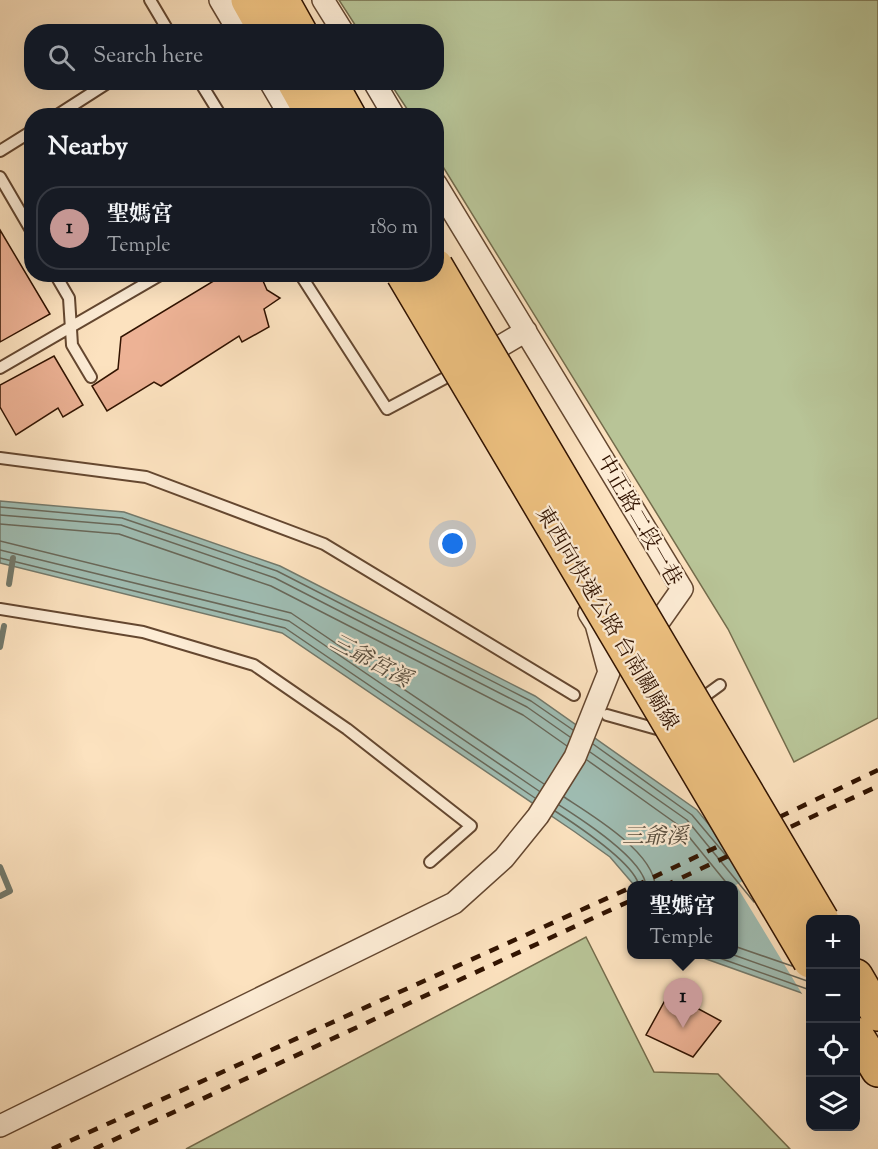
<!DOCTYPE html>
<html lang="en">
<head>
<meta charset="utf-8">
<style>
	:root { --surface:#171b24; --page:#20242c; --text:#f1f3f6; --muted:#9ea1a6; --line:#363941; --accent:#c59692 }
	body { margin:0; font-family:"Sorts Mill Goudy","Noto Serif TC",serif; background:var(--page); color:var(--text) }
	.controls { position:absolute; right:18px; bottom:18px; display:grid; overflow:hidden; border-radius:12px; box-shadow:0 6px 24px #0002 }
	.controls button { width:54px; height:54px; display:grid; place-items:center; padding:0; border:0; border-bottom:2px solid var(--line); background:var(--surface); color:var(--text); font:30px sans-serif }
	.you { position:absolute; left:453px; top:544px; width:21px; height:21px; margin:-15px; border:4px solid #fff; border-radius:50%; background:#1a73e8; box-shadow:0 0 0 9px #1a73e833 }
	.badge { display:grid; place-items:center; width:39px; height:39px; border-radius:50%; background:var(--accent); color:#111; font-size:20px; font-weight:700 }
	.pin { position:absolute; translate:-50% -50px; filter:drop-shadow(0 2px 3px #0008) }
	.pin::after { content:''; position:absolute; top:32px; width:21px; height:18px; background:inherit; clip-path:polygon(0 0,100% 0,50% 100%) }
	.popup { position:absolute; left:627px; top:881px; width:111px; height:78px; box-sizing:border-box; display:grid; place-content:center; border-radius:12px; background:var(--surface); filter:drop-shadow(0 2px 4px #0005); font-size:20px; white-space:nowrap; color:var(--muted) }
	.popup b { font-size:22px; color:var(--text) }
	.popup::after { content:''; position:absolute; left:50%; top:100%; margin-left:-12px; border:12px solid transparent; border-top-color:var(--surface) }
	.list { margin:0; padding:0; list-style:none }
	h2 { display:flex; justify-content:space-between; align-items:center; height:78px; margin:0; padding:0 24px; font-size:26px }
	h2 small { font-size:20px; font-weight:400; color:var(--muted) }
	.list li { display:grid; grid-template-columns:39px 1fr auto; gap:18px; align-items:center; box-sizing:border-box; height:84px; margin:0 12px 12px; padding:0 12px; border:2px solid var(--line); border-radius:24px }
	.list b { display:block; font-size:22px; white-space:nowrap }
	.list p { margin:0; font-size:20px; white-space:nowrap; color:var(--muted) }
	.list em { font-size:20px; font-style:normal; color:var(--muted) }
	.icon { flex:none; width:33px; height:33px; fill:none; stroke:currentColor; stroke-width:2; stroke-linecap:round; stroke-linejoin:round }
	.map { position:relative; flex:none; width:878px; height:1149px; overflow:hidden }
	.search { position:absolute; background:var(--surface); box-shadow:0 6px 24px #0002; left:24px; top:24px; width:420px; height:66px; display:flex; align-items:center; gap:15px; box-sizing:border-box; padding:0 21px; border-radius:24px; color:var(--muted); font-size:22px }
	.panel { position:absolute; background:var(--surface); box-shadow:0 6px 24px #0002; left:24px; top:108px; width:420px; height:174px; border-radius:24px }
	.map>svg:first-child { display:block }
	.green { fill:#b8c497; stroke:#746c4c; stroke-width:1.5 }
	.water { fill:#9fbdb3; stroke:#73796b; stroke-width:1.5 }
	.pier { fill:#fce2bf }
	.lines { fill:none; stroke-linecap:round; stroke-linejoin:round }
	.shore { stroke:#68685a; stroke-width:1.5 }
	.stream { stroke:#73796b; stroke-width:6 }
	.building { fill:#edb295; stroke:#311300; stroke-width:1.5 }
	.lane-casing { stroke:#644730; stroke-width:14 }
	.street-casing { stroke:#644730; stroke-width:24 }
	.highway-casing { stroke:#311300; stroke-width:36 }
	.lane { stroke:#fdecd5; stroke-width:10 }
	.street { stroke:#fdecd5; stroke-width:21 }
	.highway { stroke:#eec180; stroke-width:33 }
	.rail { stroke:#311300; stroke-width:4.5; stroke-dasharray:10 10; stroke-linecap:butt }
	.highway-bridge-casing { stroke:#311300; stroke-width:36; stroke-linecap:butt }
	.highway-bridge { stroke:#eec180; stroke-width:33 }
	.labels { text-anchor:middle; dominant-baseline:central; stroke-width:4.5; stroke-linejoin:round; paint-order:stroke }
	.street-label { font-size:21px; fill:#311300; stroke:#fdecd5 }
	.water-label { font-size:22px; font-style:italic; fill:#584e3f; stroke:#fdecd5 }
</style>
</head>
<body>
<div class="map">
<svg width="878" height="1149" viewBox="0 0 878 1149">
	<rect width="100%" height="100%" fill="#fce2bf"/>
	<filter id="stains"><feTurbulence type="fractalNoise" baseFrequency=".00333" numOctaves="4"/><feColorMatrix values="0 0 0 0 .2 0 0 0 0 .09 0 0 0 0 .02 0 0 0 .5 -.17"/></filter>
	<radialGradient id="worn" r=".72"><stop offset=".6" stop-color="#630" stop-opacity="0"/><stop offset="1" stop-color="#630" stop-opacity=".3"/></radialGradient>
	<path class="green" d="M339 0H878V718L794 762 728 629 437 157 436 116 411 115 390 83 436 82V32L359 31Z
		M586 937 654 1072 718 1074 790 1149H186Z"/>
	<path class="water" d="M0 501 124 512 280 566 535 696 697 810 767 896 810 920V996L695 955 734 954V886L634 885 610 857 575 832 282 633 0 563Z"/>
	<path class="pier" d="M753 875 810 920V999L804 997 736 885Z
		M856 932 864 935 878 959V1023L856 1015Z"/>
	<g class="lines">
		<path class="shore" d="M0 507 122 518 277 571 531 701 573 730
			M0 515 121 525 275 578 527 707 570 737
			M0 524 119 534 271 586 523 715 567 746
			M0 541 291 613 544 784
			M0 550 289 621 539 791
			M0 558 285 628 535 798
			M593 744 692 815 729 859
			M590 752 687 820 754 902
			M587 760 681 827 729 886
			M564 797C590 814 654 852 655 886
			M559 805C581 819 644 859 646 886
			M555 811C575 824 635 863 639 886
			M734 946 792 966
			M708 954 810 990
			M731 954 810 982"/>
		<path class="stream" d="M9 584 13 558
			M0 647 4 626
			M0 867 10 891 0 896"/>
	</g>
	<path class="building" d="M0 230 50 314 0 342Z
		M225 274 238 277 260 274 267 290 280 298 264 309 269 327 242 342 239 336 161 386 154 382 107 411 92 386 118 369 121 337Z
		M54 356 83 405 63 417 58 408 16 435 0 407V385Z
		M669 993 721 1021 693 1057 646 1035Z"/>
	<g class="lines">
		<defs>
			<path id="lane" d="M150 0 169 32
				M200 82 221 116
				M56 116 109 82
				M0 151 32 131
				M0 177 32 232
				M55 274 69 298 72 345 91 377
				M300 274 387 409 447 377
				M0 368 162 274
				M0 458 146 477 324 544 574 695
				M0 609 143 632 254 665 347 729 471 826 430 862
				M698 701 720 685
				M607 715 657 729 663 725"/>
			<path id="street" d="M220 0 239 32
				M323 0 343 32
				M270 82 290 116
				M374 82 394 116
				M436 184 682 589 646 640
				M477 360 526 331
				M0 1126 454 903 504 858 538 816 575 757 609 672 596 624 589 613"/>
			<path id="highway" d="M248 0 266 32
				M282 0 300 32
				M294 82 313 116
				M330 82 349 116
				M856 976 878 1014
				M856 1034 878 1070"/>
		</defs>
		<use href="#lane" class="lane-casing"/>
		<use href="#street" class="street-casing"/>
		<use href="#highway" class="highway-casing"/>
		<use href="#lane" class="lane"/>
		<use href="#street" class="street"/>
		<use href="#highway" class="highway"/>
		<path class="rail" d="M635 886 878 770
			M664 886 878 786
			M52 1149 632 887
			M94 1149 632 900"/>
		<defs>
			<path id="highway-bridge" d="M436 266 822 920
				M403 274 810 961"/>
		</defs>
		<use href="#highway-bridge" class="highway-bridge-casing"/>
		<use href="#highway-bridge" class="highway-bridge"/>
	</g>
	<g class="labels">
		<g class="street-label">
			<text transform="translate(638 521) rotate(60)">中正路二段一巷</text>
			<text transform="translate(606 619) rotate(59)">東西向快速公路 台南關廟線</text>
		</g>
		<g class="water-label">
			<text transform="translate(370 662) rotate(28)">三爺宮溪</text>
			<text x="655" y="838">三爺溪</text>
		</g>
	</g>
	<rect width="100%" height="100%" filter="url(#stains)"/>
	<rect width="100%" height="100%" fill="url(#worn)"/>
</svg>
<div class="controls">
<button>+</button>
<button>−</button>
<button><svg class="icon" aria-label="locate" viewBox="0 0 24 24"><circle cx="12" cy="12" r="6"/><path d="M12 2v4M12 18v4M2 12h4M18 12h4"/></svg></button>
<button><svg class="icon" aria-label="layers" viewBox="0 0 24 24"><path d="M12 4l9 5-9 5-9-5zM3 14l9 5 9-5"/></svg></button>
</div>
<div class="you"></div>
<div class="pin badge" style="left:683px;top:1028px">1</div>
<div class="popup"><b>聖媽宮</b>Temple</div>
<div class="search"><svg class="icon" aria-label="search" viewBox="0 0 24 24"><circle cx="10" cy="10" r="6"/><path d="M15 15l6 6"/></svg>Search here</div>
<section class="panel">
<h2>Nearby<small></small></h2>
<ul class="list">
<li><span class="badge">1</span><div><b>聖媽宮</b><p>Temple</p></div><em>180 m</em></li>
</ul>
</section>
</div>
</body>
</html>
